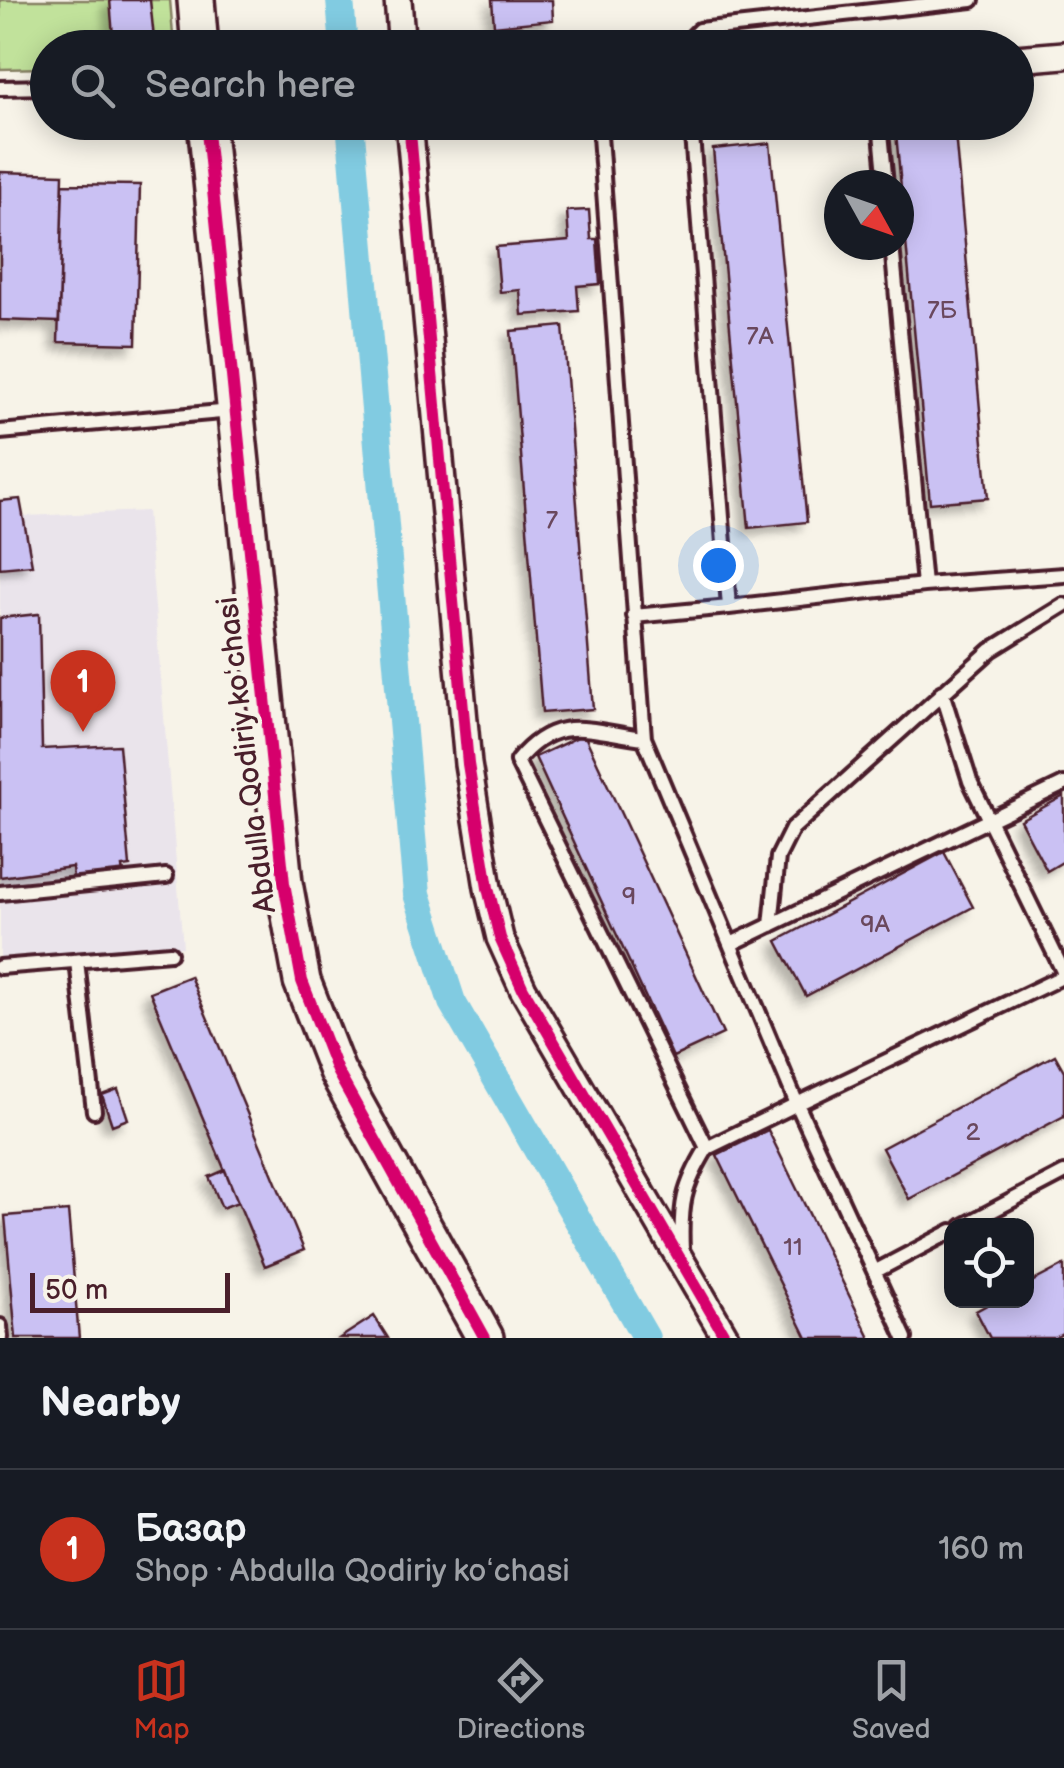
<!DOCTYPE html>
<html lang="en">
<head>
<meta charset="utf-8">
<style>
	:root { --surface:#171b24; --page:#20242c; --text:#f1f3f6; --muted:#9ea1a6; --line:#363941; --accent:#c8321e }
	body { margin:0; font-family:"Balsamiq Sans",sans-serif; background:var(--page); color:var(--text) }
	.controls { position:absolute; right:30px; bottom:30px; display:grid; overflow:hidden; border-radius:20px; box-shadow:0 5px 25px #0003 }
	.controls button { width:90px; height:90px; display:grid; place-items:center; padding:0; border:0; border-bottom:2px solid var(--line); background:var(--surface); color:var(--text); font:50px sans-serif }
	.compass { position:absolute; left:824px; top:170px; width:90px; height:90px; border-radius:50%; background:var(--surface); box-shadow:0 5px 25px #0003; rotate:130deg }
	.scale { position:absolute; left:30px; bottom:25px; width:200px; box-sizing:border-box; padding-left:10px; border:5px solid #4a1f2b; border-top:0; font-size:28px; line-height:35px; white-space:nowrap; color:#4a1f2b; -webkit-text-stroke:8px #f7f3e8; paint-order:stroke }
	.you { position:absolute; left:718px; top:565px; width:35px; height:35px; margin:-25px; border:8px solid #fff; border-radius:50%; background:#1a73e8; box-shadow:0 0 0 15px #1a73e833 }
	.badge { display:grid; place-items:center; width:65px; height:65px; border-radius:50%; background:var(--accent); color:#fff; font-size:32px; font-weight:700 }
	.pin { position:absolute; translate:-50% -82px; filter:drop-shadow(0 2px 5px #0008) }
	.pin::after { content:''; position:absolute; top:52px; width:35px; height:30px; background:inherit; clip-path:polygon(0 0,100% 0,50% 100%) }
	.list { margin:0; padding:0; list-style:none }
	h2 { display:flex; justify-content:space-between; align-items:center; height:130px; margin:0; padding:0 40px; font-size:42px }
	h2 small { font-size:32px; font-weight:400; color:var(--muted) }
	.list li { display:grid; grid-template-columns:65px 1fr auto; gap:30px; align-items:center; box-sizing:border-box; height:160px; padding:0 40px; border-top:2px solid var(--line) }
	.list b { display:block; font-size:38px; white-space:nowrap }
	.list p { margin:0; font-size:32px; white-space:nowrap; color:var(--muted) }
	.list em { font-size:32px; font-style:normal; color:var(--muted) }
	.icon { flex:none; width:55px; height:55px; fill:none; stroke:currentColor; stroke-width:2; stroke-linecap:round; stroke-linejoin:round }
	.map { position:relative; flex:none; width:1064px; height:1338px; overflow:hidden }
	.search { position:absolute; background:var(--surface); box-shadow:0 5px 25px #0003; left:30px; right:30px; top:30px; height:110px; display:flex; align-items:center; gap:25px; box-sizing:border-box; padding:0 35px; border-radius:55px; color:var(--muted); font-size:38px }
	.sheet { height:290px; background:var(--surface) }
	nav { display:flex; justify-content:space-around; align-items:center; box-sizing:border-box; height:140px; border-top:2px solid var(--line); background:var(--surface); font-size:28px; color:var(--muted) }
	nav a { display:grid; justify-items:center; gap:5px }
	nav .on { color:var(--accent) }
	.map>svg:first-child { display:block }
	.built { fill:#eae4eb }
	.green { fill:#c1e29b; stroke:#868063; stroke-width:2.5 }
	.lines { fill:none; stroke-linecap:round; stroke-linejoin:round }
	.canal { stroke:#81cbe1; stroke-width:28 }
	.building { fill:#cac1f3; stroke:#4a1f2b; stroke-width:2.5; filter:url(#shadow) }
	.lane-casing { stroke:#4a1f2b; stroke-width:20 }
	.street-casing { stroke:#4a1f2b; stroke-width:32 }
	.secondary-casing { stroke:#4a1f2b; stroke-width:42 }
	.lane { stroke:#f7f3e8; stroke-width:12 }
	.street { stroke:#f7f3e8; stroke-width:25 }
	.secondary { stroke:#f7f3e8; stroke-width:35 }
	.cycleway-casing { stroke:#f7f3e8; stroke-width:19 }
	.cycleway { stroke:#d6006c; stroke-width:12 }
	.labels { text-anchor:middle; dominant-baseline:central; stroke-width:8; stroke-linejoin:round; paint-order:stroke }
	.number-label { font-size:25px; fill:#6a485d }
	.street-label { font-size:30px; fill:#4a1f2b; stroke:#f7f3e8 }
</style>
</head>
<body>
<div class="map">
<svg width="1064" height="1338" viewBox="0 0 1064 1338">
	<defs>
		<filter id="shadow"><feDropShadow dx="-7" dy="7" stdDeviation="5" flood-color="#0004"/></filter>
	</defs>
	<rect width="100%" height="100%" fill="#f7f3e8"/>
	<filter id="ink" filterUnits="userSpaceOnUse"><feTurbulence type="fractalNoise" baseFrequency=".01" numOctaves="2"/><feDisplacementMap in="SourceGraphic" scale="20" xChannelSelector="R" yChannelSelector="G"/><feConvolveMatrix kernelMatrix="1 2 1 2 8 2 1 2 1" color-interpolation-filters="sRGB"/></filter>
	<g filter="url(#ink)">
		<path class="built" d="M147 511 183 947 0 964V517Z"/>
		<path class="green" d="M0 0H170L174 47 48 48 47 68 0 69Z"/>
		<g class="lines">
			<path class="canal" d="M340 0 344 48
				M350 122 417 894 452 1002 646 1338"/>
		</g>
		<path class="building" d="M110 0H150L155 48H114Z
			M492 0H552L553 20 494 26Z
			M895 122H954L988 498 930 503Z
			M770 143 807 522 749 528 713 149Z
			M0 172 63 174 59 322 0 320Z
			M63 184 140 185 136 344 58 342Z
			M589 210 591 239H597L600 284 577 286 579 311 522 315 520 290 500 292 496 247 569 241 567 211Z
			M563 326 593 709 542 713 511 331Z
			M20 499 32 565 0 568V501Z
			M39 614 42 749 119 745 130 866 122 867 123 875 73 879 72 867 0 877V618Z
			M584 734 723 1034 673 1057 535 757Z
			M1064 796V861L1047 871 1020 820Z
			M944 852 973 907 806 996 777 941Z
			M190 976 304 1250 265 1266 150 992Z
			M1055 1055 1064 1071V1116L909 1199 882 1148Z
			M118 1089 128 1119 112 1125 102 1095Z
			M768 1130 870 1338H807L717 1155Z
			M225 1170 238 1202 222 1208 209 1177Z
			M68 1211 79 1338H16L5 1216Z
			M1064 1265V1333L1055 1338H990L976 1311 996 1300H1026V1285Z
			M374 1316 388 1338H340Z"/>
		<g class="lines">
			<defs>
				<path id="lane" d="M687 48V42L699 30 972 0
					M0 88 48 87
					M599 122 644 738 797 1104 1064 976
					M691 122 729 607 924 585
					M880 122 886 185
					M892 245 924 585 1064 575
					M0 432 232 411
					M634 616 729 607
					M942 692 970 781 1064 973
					M644 738C589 731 556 713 517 761L707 1148 797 1104 905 1338
					M0 893 166 876
					M771 925 778 857 792 829 991 650 1064 605
					M731 944 1064 784
					M77 961 94 1111
					M0 967 170 953
					M963 1226 1064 1173
					M682 1250C680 1205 683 1187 707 1148
					M876 1271 952 1231
					M0 1326 1 1338"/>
				<path id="street" d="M398 0 402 48
					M1016 59 1064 55
					M409 122 468 764 488 888 500 938 523 989 726 1338"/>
				<path id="secondary" d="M196 0 200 48
					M206 122 284 883 302 981 337 1071 485 1338"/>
			</defs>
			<use href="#lane" class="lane-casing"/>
			<use href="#street" class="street-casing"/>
			<use href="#secondary" class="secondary-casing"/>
			<use href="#lane" class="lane"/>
			<use href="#street" class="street"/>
			<use href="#secondary" class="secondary"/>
			<defs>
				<path id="cycleway" d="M206 122 284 883 302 981 337 1071 485 1338
					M409 122 468 764 488 888 500 938 523 989 726 1338"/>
			</defs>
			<use href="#cycleway" class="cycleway-casing"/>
			<use href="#cycleway" class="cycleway"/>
		</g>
	</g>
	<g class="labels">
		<g class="number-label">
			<text x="942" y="310">7Б</text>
			<text x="760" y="336">7А</text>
			<text x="552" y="520">7</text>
			<text x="629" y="896">9</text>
			<text x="875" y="924">9А</text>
			<text x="973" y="1132">2</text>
			<text x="793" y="1247">11</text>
		</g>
		<g class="street-label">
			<text transform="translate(247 755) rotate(-97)">Abdulla Qodiriy koʻchasi</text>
		</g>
	</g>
</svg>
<div class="controls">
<button><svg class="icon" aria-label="locate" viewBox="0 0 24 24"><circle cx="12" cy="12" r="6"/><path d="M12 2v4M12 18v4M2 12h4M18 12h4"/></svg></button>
</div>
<svg class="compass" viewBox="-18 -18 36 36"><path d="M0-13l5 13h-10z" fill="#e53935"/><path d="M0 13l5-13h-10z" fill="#9ea1a6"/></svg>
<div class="scale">50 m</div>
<div class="you"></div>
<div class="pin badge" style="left:83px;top:732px">1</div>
<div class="search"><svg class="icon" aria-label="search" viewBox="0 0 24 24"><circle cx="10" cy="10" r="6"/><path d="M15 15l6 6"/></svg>Search here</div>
</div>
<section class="sheet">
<h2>Nearby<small></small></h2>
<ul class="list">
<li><span class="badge">1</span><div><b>Базар</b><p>Shop · Abdulla Qodiriy koʻchasi</p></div><em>160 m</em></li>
</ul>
</section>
<nav>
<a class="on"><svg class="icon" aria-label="map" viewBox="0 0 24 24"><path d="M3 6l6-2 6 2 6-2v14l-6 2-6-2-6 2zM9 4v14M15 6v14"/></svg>Map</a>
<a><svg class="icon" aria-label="directions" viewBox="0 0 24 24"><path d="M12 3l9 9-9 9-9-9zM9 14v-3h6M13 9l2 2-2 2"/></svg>Directions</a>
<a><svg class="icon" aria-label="saved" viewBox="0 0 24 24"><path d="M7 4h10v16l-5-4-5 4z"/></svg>Saved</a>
</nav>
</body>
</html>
